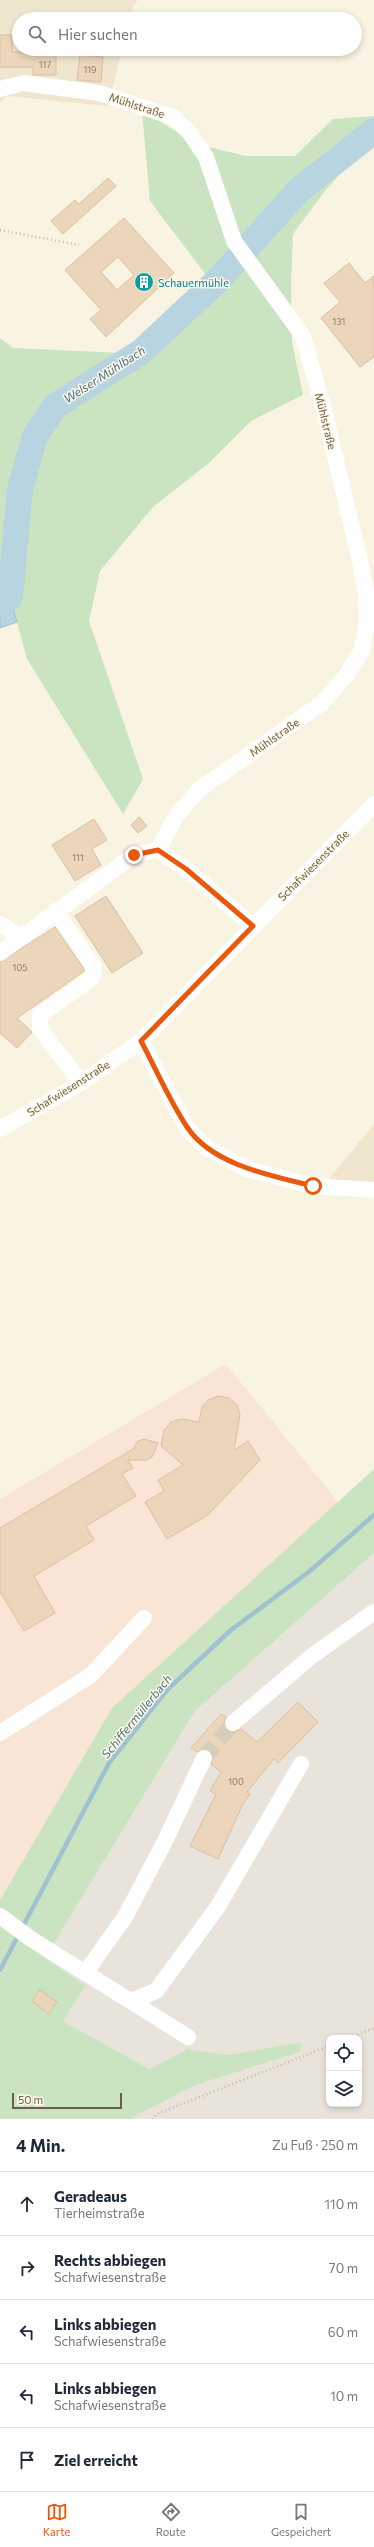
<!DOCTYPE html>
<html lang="de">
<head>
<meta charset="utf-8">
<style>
	:root { --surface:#fff; --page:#f6f6f7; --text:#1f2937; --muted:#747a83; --line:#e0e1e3; --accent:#ea580c }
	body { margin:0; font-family:Commissioner,sans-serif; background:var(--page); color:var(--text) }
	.controls { position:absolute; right:12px; bottom:12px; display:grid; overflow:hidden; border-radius:8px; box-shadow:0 2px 6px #0003 }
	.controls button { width:36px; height:36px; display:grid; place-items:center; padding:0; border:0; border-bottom:1px solid var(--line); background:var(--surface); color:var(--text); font:20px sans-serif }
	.scale { position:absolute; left:12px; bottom:10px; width:110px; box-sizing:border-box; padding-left:4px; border:2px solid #6d5c4b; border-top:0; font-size:11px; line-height:14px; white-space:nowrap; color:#6d5c4b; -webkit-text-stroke:3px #fdf7e6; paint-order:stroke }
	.stop { position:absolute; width:12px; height:12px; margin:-9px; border:3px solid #ea580c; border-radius:50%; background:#fff }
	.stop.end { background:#ea580c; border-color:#fff; box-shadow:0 1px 4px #0008 }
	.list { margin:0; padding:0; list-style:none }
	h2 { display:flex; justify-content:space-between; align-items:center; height:52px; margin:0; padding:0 16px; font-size:17px }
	h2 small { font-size:13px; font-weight:400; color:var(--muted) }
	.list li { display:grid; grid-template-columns:26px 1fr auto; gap:12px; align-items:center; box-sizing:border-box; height:64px; padding:0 16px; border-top:1px solid var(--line) }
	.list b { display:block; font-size:15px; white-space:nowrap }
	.list p { margin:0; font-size:13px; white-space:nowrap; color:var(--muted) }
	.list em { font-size:13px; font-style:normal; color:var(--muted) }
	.icon { flex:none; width:22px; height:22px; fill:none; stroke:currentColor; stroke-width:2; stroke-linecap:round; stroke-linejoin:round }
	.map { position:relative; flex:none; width:374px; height:2119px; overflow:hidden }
	.search { position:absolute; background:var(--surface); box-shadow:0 2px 6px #0003; left:12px; right:12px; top:12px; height:44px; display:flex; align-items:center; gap:10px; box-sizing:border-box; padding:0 14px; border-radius:22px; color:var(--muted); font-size:15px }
	.sheet { height:372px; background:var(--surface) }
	nav { display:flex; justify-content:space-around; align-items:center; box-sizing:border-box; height:56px; border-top:1px solid var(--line); background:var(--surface); font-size:11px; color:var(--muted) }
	nav a { display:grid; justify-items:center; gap:2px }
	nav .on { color:var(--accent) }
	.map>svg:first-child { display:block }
	.residential { fill:#f0e6d0 }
	.commercial { fill:#f8e5d5 }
	.industrial { fill:#e8e4dc; fill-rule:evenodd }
	.green { fill:#cae4c1 }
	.water { fill:#b8d4e0; stroke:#9fc1d0 }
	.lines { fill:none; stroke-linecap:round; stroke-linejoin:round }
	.stream { stroke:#9fc1d0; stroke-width:4.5 }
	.river { stroke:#b8d4e0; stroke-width:26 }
	.building { fill:#ebd6bb; stroke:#dcbf9e; fill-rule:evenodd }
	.minor-tunnel { stroke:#d6cdbc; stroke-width:16; stroke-dasharray:16 8; stroke-linecap:butt }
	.path { stroke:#cfba9f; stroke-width:2.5; stroke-dasharray:1 3; stroke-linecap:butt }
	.minor { stroke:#fff; stroke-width:16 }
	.route { stroke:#ea580c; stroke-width:5 }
	.labels { text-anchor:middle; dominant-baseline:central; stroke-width:3; stroke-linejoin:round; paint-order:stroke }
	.number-label { font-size:9px; fill:#8c7a67 }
	.street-label { font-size:11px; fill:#6d5c4b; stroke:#fdf7e6 }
	.culture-label { font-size:11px; fill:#0d838f; stroke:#fdf7e6; text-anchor:start }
	.water-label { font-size:12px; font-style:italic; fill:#4b7285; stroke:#fdf7e6 }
</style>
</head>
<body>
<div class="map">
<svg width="374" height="2119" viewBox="0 0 374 2119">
	<rect width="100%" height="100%" fill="#f9f3e1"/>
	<path class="residential" d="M0 0H138L133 6 130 19H19V49H122L108 106 7 96 0 103Z
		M374 1124V1185L325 1184Z"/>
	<path class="commercial" d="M226 1364 338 1502 112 1708 0 1900V1499Z"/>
	<path class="industrial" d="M374 1553V2119H130L193 2086 300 2052 302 2042 228 2055 188 2049 149 2069 63 2021 45 1958 195 1711ZM329 2038H359V2104H329Z"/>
	<path class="green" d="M142 110 196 144 246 156H295L333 119 374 116V143L361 150 325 191 293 234 291 287 292 342 303 395 251 421 209 463 153 507 100 571 89 621 143 779 123 814 27 659 10 597 0 601V338L13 348 143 354 209 279 150 201Z
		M374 1469V1553L195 1711 45 1958 85 1986 63 2021 149 2069 188 2049 228 2055 302 2042 300 2052 193 2086 130 2119H0V1900L112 1708Z"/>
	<path class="water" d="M10 597 17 622 0 628V601Z"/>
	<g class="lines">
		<path class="stream" d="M0 1970 109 1763 167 1690 231 1630 310 1571 374 1515"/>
		<path class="river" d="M0 603 10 597 20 489 35 436 55 406 141 352 220 278 299 190 374 131"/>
	</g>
	<path class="building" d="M0 35H12V52L56 53V75H33V67H0Z
		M80 55 103 57 101 82 77 80Z
		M108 178 116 186 63 234 51 221 75 200 79 204Z
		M124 218 174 273 106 337 90 319 101 310 65 270ZM118 257 134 275 117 290 101 272Z
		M349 263 365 283 374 276V357L360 367 321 318 340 302 324 283Z
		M139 817 147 826 138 833 131 825Z
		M94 819 107 840 92 849 101 865 75 881 52 845Z
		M106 896 143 953 112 973 75 916Z
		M55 927 84 969 83 972 17 1018 32 1032 17 1048 0 1033V962Z
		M218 1396 229 1398 237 1405 240 1415 234 1450 248 1441 260 1460 208 1515 167 1539 145 1502 164 1491 158 1480 183 1465 161 1446 164 1430 171 1422 181 1419 199 1422 202 1407 208 1400Z
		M144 1439 158 1443 152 1457 147 1460H128L133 1468 122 1474 136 1496 86 1526 94 1540 34 1576 55 1613 24 1631 0 1592V1528L133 1449 138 1441Z
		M298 1702 318 1722 278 1763 274 1759 247 1792 250 1794 242 1806 218 1859 190 1846 216 1794 210 1791 221 1772 211 1764 213 1757 208 1750 203 1749 197 1752 191 1748 221 1714 226 1717 224 1724 226 1729 234 1732 241 1729 257 1742Z
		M40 1990 57 2002 49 2014 32 2001Z"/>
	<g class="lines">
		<path class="minor-tunnel" d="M204 1758 233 1723"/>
		<path class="path" d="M0 230 79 245
			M350 2038 374 2028
			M152 2119 159 2113 329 2046"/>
		<path class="minor" d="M0 89 24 83 99 93 173 117 189 132 206 157 234 241 303 336 323 406 360 561 366 593 367 622 362 650 346 676 322 703 200 789 176 816 158 850
			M56 911 94 967 92 978 40 1015V1029L81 1083
			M0 924 20 937
			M0 953 134 855 158 850 186 869 253 926
			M141 1041 187 1128 207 1148 247 1169 313 1186 374 1190
			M0 1129 81 1083 141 1041 374 804
			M233 1723 313 1655 374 1612
			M0 1733 91 1675 144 1618
			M0 1916 31 1939 188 2037
			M85 1973 125 1917 165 1841 204 1758
			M131 2001 156 1991 217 1908 301 1764"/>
	</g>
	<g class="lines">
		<path class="route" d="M134 855 158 850 186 869 253 926 141 1041C156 1069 169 1100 187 1127 212 1165 272 1176 313 1186"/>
	</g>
	<defs>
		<symbol id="building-disc" viewBox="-11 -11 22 22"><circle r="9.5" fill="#0f9aa8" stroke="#fdf7e6"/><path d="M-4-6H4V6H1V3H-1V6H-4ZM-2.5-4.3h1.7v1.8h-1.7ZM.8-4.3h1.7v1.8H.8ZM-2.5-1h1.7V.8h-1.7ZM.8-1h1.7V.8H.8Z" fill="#fff"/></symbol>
	</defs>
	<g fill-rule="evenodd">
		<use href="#building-disc" x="133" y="271" width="22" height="22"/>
	</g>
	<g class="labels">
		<g class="number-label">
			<text x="45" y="64">117</text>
			<text x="90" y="69">119</text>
			<text x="339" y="321">131</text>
			<text x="78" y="857">111</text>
			<text x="20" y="967">105</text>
			<text x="236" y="1781">100</text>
		</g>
		<g class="street-label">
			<text transform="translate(137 105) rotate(18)">Mühlstraße</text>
			<text transform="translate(326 421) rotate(76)">Mühlstraße</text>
			<text transform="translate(274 737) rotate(-35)">Mühlstraße</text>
			<text transform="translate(313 865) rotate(-45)">Schafwiesenstraße</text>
			<text transform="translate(68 1088) rotate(-32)">Schafwiesenstraße</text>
		</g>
		<g class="culture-label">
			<text x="158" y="282">Schauermühle</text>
		</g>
		<g class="water-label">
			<text transform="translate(104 374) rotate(-33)">Welser Mühlbach</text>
			<text transform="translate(136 1716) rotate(-51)">Schiffermüllerbach</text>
		</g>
	</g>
</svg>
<div class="controls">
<button><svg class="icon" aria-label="locate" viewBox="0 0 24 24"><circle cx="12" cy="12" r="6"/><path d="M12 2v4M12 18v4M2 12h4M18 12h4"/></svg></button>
<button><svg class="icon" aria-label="layers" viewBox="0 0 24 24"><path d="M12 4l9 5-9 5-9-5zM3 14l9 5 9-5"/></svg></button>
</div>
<div class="scale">50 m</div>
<div class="stop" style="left:313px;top:1186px"></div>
<div class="stop end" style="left:134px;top:855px"></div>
<div class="search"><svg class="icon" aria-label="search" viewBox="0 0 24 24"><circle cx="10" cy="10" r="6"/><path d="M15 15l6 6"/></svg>Hier suchen</div>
</div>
<section class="sheet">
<h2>4 Min.<small>Zu Fuß · 250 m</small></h2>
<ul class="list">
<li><svg class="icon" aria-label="ahead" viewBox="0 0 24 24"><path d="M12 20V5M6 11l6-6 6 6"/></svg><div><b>Geradeaus</b><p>Tierheimstraße</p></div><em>110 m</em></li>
<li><svg class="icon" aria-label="right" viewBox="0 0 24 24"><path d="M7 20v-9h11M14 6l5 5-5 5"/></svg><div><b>Rechts abbiegen</b><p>Schafwiesenstraße</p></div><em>70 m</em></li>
<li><svg class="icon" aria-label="left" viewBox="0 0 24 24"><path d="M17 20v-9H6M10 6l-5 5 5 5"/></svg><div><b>Links abbiegen</b><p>Schafwiesenstraße</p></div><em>60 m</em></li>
<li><svg class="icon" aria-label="left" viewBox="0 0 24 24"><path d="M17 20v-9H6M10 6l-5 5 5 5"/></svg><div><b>Links abbiegen</b><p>Schafwiesenstraße</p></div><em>10 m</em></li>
<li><svg class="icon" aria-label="arrive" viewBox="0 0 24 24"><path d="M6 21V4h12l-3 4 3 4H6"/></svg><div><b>Ziel erreicht</b></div></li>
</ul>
</section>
<nav>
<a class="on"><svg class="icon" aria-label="map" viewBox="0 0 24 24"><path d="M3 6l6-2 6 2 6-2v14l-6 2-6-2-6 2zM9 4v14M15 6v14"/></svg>Karte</a>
<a><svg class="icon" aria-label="directions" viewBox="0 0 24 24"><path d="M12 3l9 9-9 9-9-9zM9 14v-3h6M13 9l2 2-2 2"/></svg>Route</a>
<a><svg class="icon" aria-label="saved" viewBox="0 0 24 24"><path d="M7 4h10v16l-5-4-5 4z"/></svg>Gespeichert</a>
</nav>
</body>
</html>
